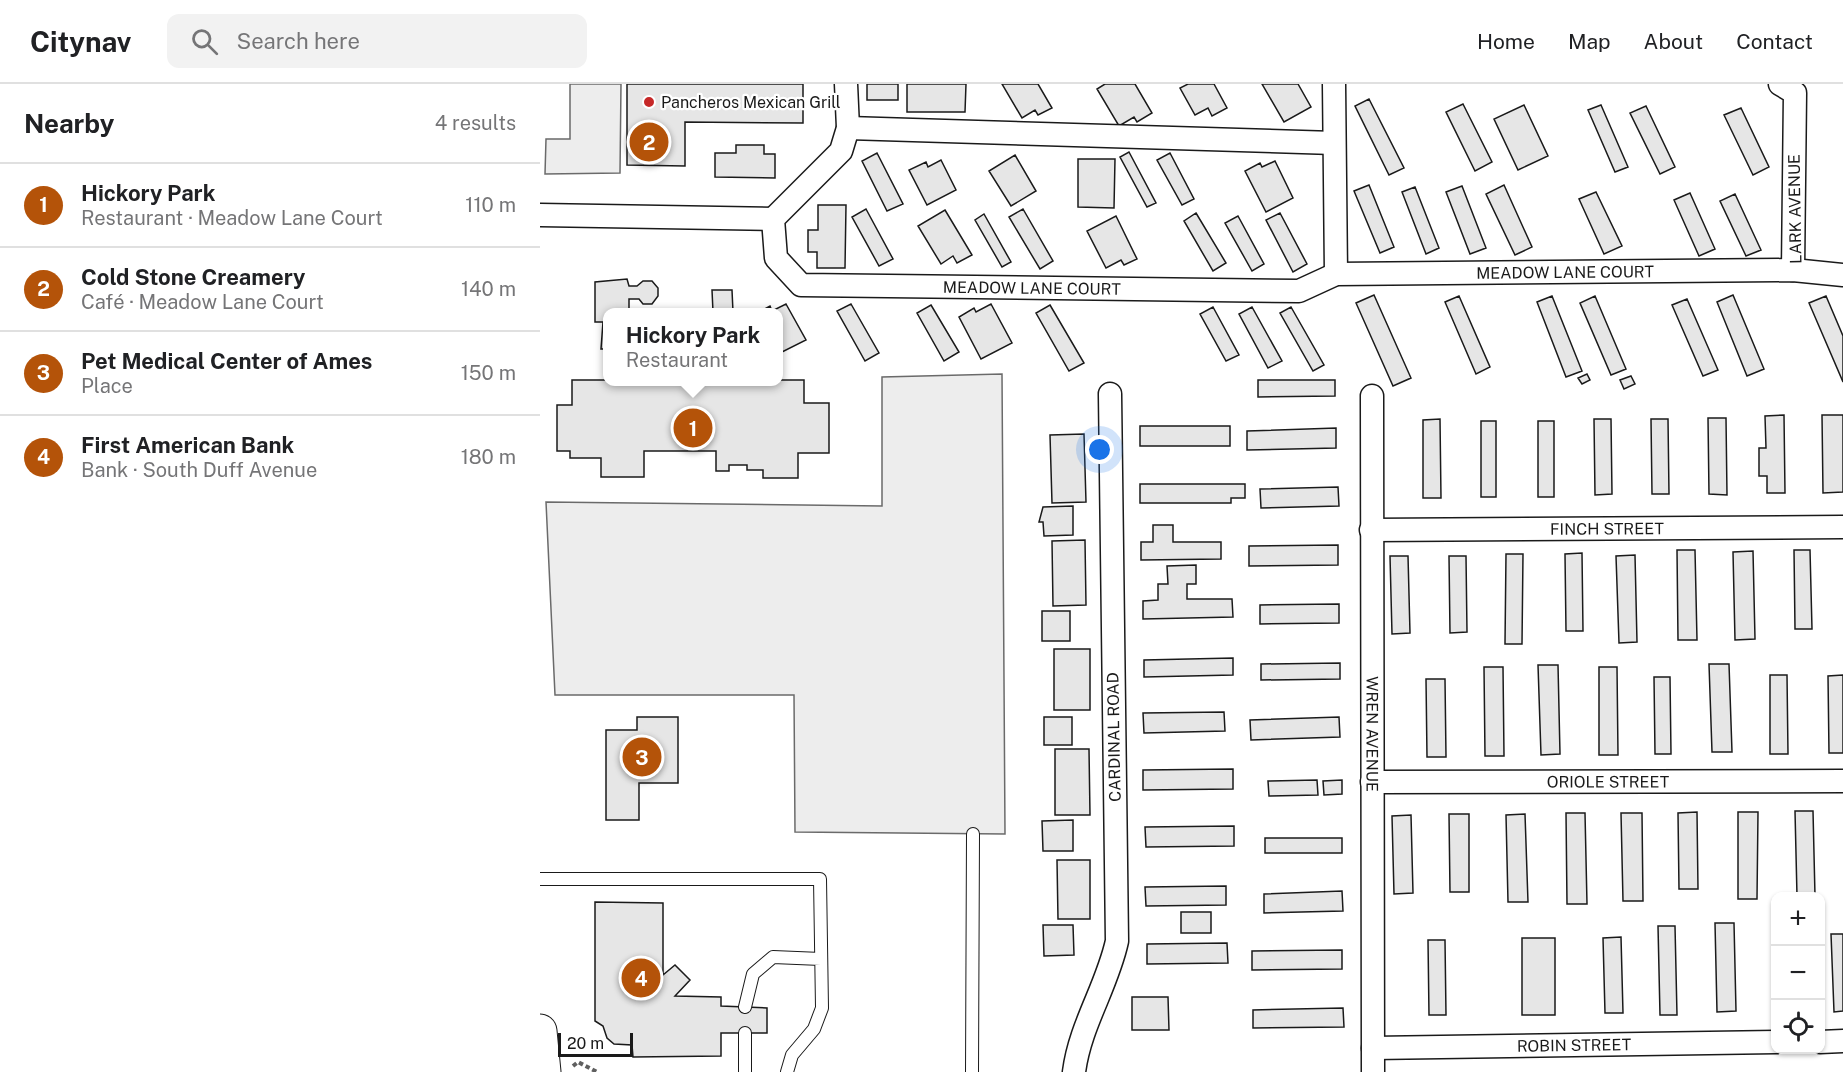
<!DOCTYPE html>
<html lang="en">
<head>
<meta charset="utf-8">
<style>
	:root { --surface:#fff; --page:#f2f2f2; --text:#202124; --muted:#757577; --line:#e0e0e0; --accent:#b45309 }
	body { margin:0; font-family:"Public Sans",sans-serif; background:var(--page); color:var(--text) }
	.controls { position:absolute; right:18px; bottom:18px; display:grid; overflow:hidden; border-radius:12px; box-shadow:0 2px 4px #0004 }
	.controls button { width:54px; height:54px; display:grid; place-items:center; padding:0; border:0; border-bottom:2px solid var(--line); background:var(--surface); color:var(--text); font:30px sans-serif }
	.scale { position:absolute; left:18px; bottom:15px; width:75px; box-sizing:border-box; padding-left:6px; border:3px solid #1a1a1a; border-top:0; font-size:16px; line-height:21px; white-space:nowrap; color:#1a1a1a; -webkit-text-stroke:4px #fff; paint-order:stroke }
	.you { position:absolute; left:560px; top:366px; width:21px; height:21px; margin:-15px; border:4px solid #fff; border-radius:50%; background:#1a73e8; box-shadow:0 0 0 9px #1a73e833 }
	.badge { display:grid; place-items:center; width:39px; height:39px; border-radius:50%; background:var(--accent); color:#fff; font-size:20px; font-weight:700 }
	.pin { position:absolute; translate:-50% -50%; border:3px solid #fff; box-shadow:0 2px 6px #0006 }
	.popup { position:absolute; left:63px; top:224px; width:180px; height:78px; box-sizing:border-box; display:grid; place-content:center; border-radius:12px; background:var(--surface); filter:drop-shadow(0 2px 4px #0005); font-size:20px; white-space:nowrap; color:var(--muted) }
	.popup b { font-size:22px; color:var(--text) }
	.popup::after { content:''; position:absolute; left:50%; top:100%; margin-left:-12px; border:12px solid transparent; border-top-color:var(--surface) }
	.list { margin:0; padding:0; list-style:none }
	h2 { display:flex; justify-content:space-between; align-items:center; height:78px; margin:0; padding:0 24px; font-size:26px }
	h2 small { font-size:20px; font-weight:400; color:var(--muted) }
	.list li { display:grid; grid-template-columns:39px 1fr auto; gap:18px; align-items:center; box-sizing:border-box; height:84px; padding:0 24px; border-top:2px solid var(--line) }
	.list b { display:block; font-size:22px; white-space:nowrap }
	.list p { margin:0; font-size:20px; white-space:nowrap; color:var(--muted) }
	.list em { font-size:20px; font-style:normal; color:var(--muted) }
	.icon { flex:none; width:33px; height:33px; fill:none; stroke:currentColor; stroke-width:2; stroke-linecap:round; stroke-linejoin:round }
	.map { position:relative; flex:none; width:1303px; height:988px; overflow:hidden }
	header { display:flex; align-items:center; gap:36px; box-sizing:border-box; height:84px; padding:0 30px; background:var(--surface); border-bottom:2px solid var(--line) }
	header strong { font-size:28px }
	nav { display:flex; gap:33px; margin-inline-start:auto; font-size:21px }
	.search { width:420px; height:54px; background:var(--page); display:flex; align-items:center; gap:15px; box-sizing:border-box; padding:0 21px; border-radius:12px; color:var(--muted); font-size:22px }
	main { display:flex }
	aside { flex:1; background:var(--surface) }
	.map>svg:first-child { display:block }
	.parking { fill:#ededed; stroke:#6a6a6a; stroke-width:1.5 }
	.building { fill:#e6e6e6; stroke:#1a1a1a; stroke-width:1.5 }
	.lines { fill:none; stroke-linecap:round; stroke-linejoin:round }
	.service-casing { stroke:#1a1a1a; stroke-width:14 }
	.minor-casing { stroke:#1a1a1a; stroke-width:25 }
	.primary-casing { stroke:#1a1a1a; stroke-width:35 }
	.path { stroke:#5f5f5f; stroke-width:4; stroke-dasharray:4.5 3; stroke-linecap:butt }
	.service { stroke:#fff; stroke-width:12 }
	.minor { stroke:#fff; stroke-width:22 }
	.primary { stroke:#fff; stroke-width:33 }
	.poi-dot { fill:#c62828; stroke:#fff; stroke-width:2 }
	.labels { text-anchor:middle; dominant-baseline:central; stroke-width:4.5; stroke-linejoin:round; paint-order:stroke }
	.poi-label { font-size:16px; fill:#1a1a1a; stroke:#fff; text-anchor:start }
	.street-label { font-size:16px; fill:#1a1a1a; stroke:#fff }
</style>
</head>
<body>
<header>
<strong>Citynav</strong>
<div class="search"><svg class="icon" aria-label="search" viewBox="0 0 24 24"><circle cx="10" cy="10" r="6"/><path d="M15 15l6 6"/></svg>Search here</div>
<nav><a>Home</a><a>Map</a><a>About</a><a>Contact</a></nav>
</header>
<main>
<aside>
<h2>Nearby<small>4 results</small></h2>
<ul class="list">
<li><span class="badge">1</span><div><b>Hickory Park</b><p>Restaurant · Meadow Lane Court</p></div><em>110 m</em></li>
<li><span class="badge">2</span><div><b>Cold Stone Creamery</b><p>Café · Meadow Lane Court</p></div><em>140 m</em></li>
<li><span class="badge">3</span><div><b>Pet Medical Center of Ames</b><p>Place</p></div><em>150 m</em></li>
<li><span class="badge">4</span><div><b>First American Bank</b><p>Bank · South Duff Avenue</p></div><em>180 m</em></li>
</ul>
</aside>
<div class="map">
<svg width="1303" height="988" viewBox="0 0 1303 988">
	<rect width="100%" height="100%" fill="#fff"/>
	<path class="parking" d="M30 0H81L80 89 5 90 6 55H30Z
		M462 290 465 750 255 748 254 611H15L6 418 342 422V293Z"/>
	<path class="building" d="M87 0H263V39L145 38V82L87 81Z
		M327 0H358V16H327Z
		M367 0H426L425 28H367Z
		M462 0H498L512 24 498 31 495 26 482 34Z
		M565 0H595L612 29 597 38 594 33 579 42 557 5Z
		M648 0H674L687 24 672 32 668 24 655 31 640 4Z
		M722 0H758L771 23 744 38Z
		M829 15 864 84 849 91 815 22Z
		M923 20 952 78 935 87 906 28Z
		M984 21 1008 72 978 86 954 35Z
		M1061 21 1088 83 1075 88 1048 26Z
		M1106 22 1135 83 1120 90 1090 29Z
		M1201 24 1229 83 1213 91 1184 31Z
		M196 61H224V70H235V94L175 93V69H196Z
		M589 68 616 119 607 123 580 73Z
		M337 69 363 120 347 127 322 77Z
		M630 69 654 115 642 121 617 76Z
		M475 71 496 107 471 122 449 87Z
		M538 75H575L574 124 538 123Z
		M401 76 416 106 387 121 369 86 386 78 388 83Z
		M735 77 753 114 726 128 705 87 720 79 722 83Z
		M829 101 854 163 840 169 814 107Z
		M964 101 992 163 975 171 946 110Z
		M922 102 946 164 930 170 906 108Z
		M875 103 899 164 886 170 862 108Z
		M1056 108 1082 162 1064 170 1039 115Z
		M1150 109 1175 165 1159 172 1134 116Z
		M1195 110 1221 166 1206 172 1180 117Z
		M278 121H306L305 184H277V168H268V146H278Z
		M326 125 353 175 339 182 312 133Z
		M483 125 513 177 500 185 469 133Z
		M405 126 432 171 417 179 413 172 401 180 378 142Z
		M656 129 686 179 673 187 644 137Z
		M740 129 767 180 753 188 726 136Z
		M444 130 471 178 462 183 435 136Z
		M576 132 597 175 584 181 581 176 566 184 547 147Z
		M698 132 724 180 712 187 685 139Z
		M87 195 89 202H97L103 197H112L118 204V212L112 220H103L99 215H89V228H68V265H61L63 238H55V198Z
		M172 206H192L193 228H173Z
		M834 211 871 294 853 302 816 219Z
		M1193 211 1224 285 1207 292 1177 218Z
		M919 212 950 283 936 290 905 218Z
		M1012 212 1042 287 1026 293 997 218Z
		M1055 212 1086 285 1071 291 1040 219Z
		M1286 212 1303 252V298L1269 219Z
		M1147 215 1178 286 1163 292 1132 221Z
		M246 220 266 256 238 270V228H219L230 222 232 227Z
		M311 220 339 269 325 277 297 227Z
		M451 220 472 259 441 275 419 233 434 224 436 228Z
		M391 221 419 268 404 277 377 229Z
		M510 221 544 279 529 287 496 229Z
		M673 223 699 271 686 277 660 230Z
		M712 223 742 277 728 284 699 230Z
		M751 223 784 281 773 287 740 229Z
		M1047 290 1050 296 1042 300 1038 294Z
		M1091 292 1095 300 1084 305 1080 296Z
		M32 296H264V319H289V369H258V394H223V386H207V381H189V387H176V367H104V393H61V374H30V367H17V321H32Z
		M718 296H795V312L718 313Z
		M1244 331 1245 409H1227V392H1219V364H1226L1225 332Z
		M1282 331H1303V408L1283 409Z
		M1168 334H1186L1187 411 1169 410Z
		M900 335 901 414H883V336Z
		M1054 335H1071L1072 410 1055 411Z
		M1111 335H1128L1129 410H1112Z
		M941 337H956V413H941Z
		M998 337H1014V413H998Z
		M600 342H690V362H600Z
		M796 344V364L707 366V347Z
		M544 350 546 418 512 419 510 351Z
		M600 400H705V414H691V419H600Z
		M798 403 799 422 721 424 720 405Z
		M533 422V451L504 452 503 438H499L503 423Z
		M613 441H633V458H681V475L601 476V458H613Z
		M545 456 546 521 513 522 512 457Z
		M798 461V481L709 482V462Z
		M1137 466H1155L1157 556H1138Z
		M1254 466H1270L1272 545H1255Z
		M1213 467 1215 555 1195 556 1193 468Z
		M1042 469 1043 547H1026L1025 470Z
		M966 470H983L982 560H965Z
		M1095 471 1097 558 1079 559 1076 472Z
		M850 472H868L870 549 852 550Z
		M909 472H926L927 548 910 549Z
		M656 481V500H647V515H692L693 533 603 535V517L618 516V500H628L627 482Z
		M799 520V539L720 540V521Z
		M502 527H530V557H502Z
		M514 565H550V626H514Z
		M693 574V591L604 593V576Z
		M800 579V595L721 596V580Z
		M1169 580H1189L1192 668H1172Z
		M998 581H1018L1020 670 1001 671Z
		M944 583H963L964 672H945Z
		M1059 583H1077L1078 671H1059Z
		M1230 591H1247L1248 670H1230Z
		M1303 591V669H1289L1288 592Z
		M1114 593H1130L1131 670H1115Z
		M886 595H905L906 673H887Z
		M684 628 685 647 604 649 603 629Z
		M97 633H138V699H99V736H66V646H97Z
		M504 633H532V661H504Z
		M799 633 800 653 711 656 710 636Z
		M515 665H549L550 731H515Z
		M693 685V705L603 706V686Z
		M777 696 778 711 729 712 728 697Z
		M802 696V710L784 711 783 697Z
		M1255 727H1273L1275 812H1257Z
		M1157 728 1158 805H1139L1138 729Z
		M1198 728H1218L1217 815H1198Z
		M1026 729H1045L1047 820H1027Z
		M1081 729H1102L1103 817H1083Z
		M909 730H929V808H910Z
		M985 730 988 818H968L966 731Z
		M871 731 873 809 854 810 852 732Z
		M533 736V767H503L502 737Z
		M694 742V762L606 763 605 743Z
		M725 754H802V769H725Z
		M517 776H550V835H518Z
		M686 802V821L606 822 605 803Z
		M802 807 803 827 724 829V810Z
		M55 818 123 819V891L135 881 150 896 135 912 181 913V922L227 924V949H181V972L93 973 92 961 74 960 67 954 63 942 55 937Z
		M641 828H671V849H641Z
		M1236 838V928H1235L1232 839Z
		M1175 839H1194L1196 927 1177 928Z
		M503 841H533L534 871 504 872Z
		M1118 842H1135L1137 931H1120Z
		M1291 850H1303V927L1294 928Z
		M1081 853 1083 929H1065L1063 854Z
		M982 854H1015V931H982Z
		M888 856H905L906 931H889Z
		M687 859 688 879 607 880V860Z
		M802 866V885L712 886V867Z
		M592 913H628L629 946H592Z
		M803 924 804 943 713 944V926Z"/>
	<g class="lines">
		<defs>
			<path id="service" d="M0 795H280L282 924 274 945 252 971 247 988
				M205 923 213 890 233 873 281 875
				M205 949V988
				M432 988 433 750"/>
			<g id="minor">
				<path id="s1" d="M306 0 308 44 301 67 233 135 236 174 261 201 759 207 796 190 1253 186 1303 191"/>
				<path d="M794 0 796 190"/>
				<path d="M1240 0 1255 9 1253 186"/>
				<path d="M308 44 794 59"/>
				<path d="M0 131 233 135"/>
				<path id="s2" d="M832 312 833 988"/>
				<path id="s3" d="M831 446 1303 443"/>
				<path id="s4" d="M832 698 1303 697"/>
				<path d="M1280 958 1303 957"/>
				<path id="s5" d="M833 964 1236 958"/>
				<path d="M534 988C540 941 567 903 577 857L570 310"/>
			</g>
			<path id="primary" d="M0 947 4 988"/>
		</defs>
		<use href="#service" class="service-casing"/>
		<use href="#minor" class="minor-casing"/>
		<use href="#primary" class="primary-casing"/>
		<path class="path" d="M33 982 38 978 57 988"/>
		<use href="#service" class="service"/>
		<use href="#minor" class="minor"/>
		<use href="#primary" class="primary"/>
	</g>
	<circle class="poi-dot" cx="109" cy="18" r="6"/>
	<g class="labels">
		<g class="poi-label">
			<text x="121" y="18">Pancheros Mexican Grill</text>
		</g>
		<g class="street-label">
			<text transform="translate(1255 125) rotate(-91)">LARK AVENUE</text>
			<text stroke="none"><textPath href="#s1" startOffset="1008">MEADOW LANE COURT</textPath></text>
			<text stroke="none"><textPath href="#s1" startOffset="471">MEADOW LANE COURT</textPath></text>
			<text stroke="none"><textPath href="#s3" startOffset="236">FINCH STREET</textPath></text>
			<text stroke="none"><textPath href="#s2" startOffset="338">WREN AVENUE</textPath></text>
			<text transform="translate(574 653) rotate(-91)">CARDINAL ROAD</text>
			<text stroke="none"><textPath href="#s4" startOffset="236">ORIOLE STREET</textPath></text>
			<text stroke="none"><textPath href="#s5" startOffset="201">ROBIN STREET</textPath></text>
		</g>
	</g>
</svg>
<div class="controls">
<button>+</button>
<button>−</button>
<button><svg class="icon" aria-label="locate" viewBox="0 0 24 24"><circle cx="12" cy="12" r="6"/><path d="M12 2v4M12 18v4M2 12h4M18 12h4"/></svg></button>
</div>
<div class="scale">20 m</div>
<div class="you"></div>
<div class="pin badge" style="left:153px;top:344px">1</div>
<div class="popup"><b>Hickory Park</b>Restaurant</div>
<div class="pin badge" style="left:109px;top:58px">2</div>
<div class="pin badge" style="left:102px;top:673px">3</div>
<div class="pin badge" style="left:101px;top:894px">4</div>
</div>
</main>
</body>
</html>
